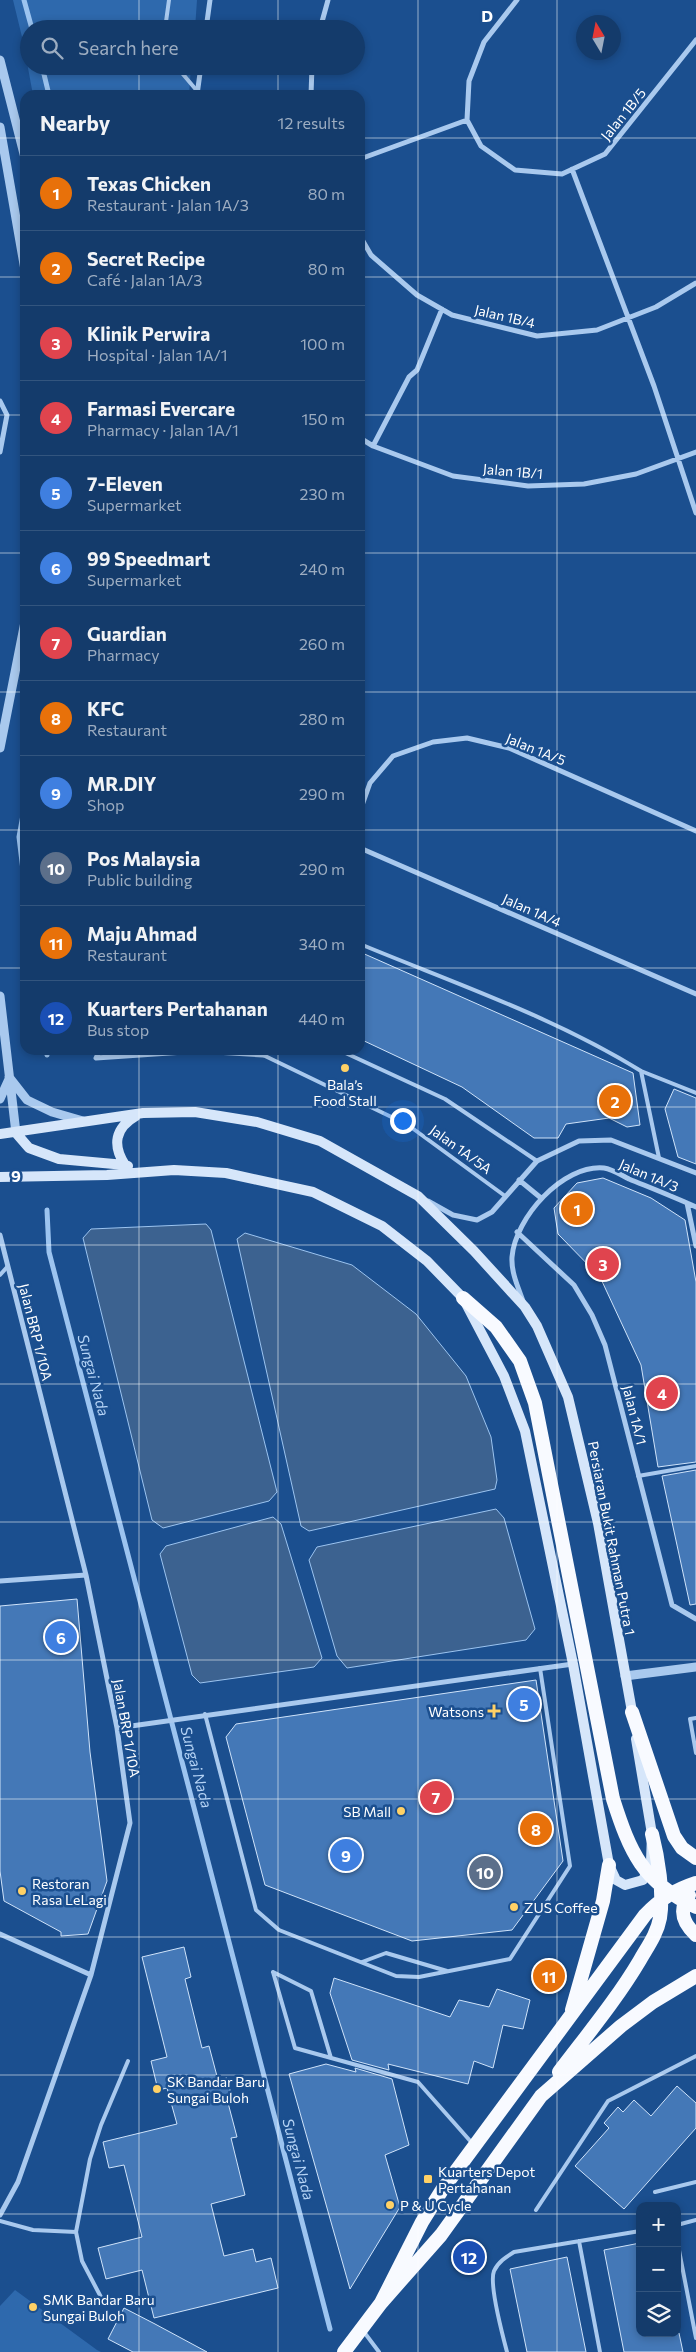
<!DOCTYPE html>
<html lang="en">
<head>
<meta charset="utf-8">
<style>
	:root { --surface:#143b6b; --page:#1d4271; --text:#f1f3f6; --muted:#9dadc1; --line:#33557e; --accent:#90b9f0 }
	body { margin:0; font-family:Commissioner,sans-serif; background:var(--page); color:var(--text) }
	.controls { position:absolute; right:15px; bottom:15px; display:grid; overflow:hidden; border-radius:10px; box-shadow:0 2px 8px #0003 }
	.controls button { width:45px; height:45px; display:grid; place-items:center; padding:0; border:0; border-bottom:1px solid var(--line); background:var(--surface); color:var(--text); font:25px sans-serif }
	.compass { position:absolute; left:576px; top:15px; width:45px; height:45px; border-radius:50%; background:var(--surface); box-shadow:0 2px 8px #0003; rotate:350deg }
	.you { position:absolute; left:402px; top:1120px; width:18px; height:18px; margin:-12px; border:4px solid #fff; border-radius:50%; background:#1a73e8; box-shadow:0 0 0 8px #1a73e833 }
	.badge { display:grid; place-items:center; width:32px; height:32px; border-radius:50%; background:var(--accent); color:#fff; font-size:16px; font-weight:700 }
	.pin { position:absolute; translate:-50% -50%; border:2px solid #fff; box-shadow:0 1px 5px #0006 }
	.list { margin:0; padding:0; list-style:none }
	h2 { display:flex; justify-content:space-between; align-items:center; height:65px; margin:0; padding:0 20px; font-size:21px }
	h2 small { font-size:16px; font-weight:400; color:var(--muted) }
	.list li { display:grid; grid-template-columns:32px 1fr auto; gap:15px; align-items:center; box-sizing:border-box; height:75px; padding:0 20px; border-top:1px solid var(--line) }
	.list b { display:block; font-size:19px; white-space:nowrap }
	.list p { margin:0; font-size:16px; white-space:nowrap; color:var(--muted) }
	.list em { font-size:16px; font-style:normal; color:var(--muted) }
	.icon { flex:none; width:28px; height:28px; fill:none; stroke:currentColor; stroke-width:2; stroke-linecap:round; stroke-linejoin:round }
	.map { position:relative; flex:none; width:696px; height:2352px; overflow:hidden }
	.search { position:absolute; background:var(--surface); box-shadow:0 2px 8px #0003; left:20px; top:20px; width:345px; height:55px; display:flex; align-items:center; gap:12px; box-sizing:border-box; padding:0 18px; border-radius:28px; color:var(--muted); font-size:19px }
	.panel { position:absolute; background:var(--surface); box-shadow:0 2px 8px #0003; left:20px; top:90px; width:345px; height:965px; border-radius:15px }
	.map>svg:first-child { display:block }
	.green { fill:#2e69ad }
	.water { fill:#3c6290; stroke:#9cc4f0 }
	.lines { fill:none; stroke-linecap:round; stroke-linejoin:round }
	.stream { stroke:#9cc4f0; stroke-width:5 }
	.building { fill:#4478b7; stroke:#cfe3fa }
	.service { stroke:#a9c9ee; stroke-width:4 }
	.minor { stroke:#a9c9ee; stroke-width:5 }
	.tertiary { stroke:#a9c9ee; stroke-width:9 }
	.secondary { stroke:#d6e6fa; stroke-width:10 }
	.trunk { stroke:#f8faff; stroke-width:14 }
	.grid { fill:none; stroke:#fff; stroke-width:1; stroke-opacity:0.55 }
	.poi-dot { fill:#ffd166; stroke:#1b4f8f; stroke-width:2 }
	.labels { text-anchor:middle; dominant-baseline:central; stroke-width:5; stroke-linejoin:round; paint-order:stroke }
	.street-label { font-size:14px; fill:#fff; stroke:#1b4f8f }
	.poi-label { font-size:14px; fill:#fff; stroke:#1b4f8f; text-anchor:start }
	.water-label { font-size:15px; font-style:italic; fill:#b5d3f5; stroke:#1b4f8f }
	.grid-label { font-size:16px; text-anchor:middle; font-weight:bold; fill:#fff; stroke:#1b4f8f; stroke-width:5; stroke-linejoin:round; paint-order:stroke }
</style>
</head>
<body>
<div class="map">
<svg width="696" height="2352" viewBox="0 0 696 2352">
	<rect width="100%" height="100%" fill="#1b4f8f"/>
	<path class="green" d="M13 0H197L195 29H29V66H191L189 95H33L23 41Z
		M15 2290 97 2350 101 2352H0V2306Z"/>
	<path class="water" d="M206 1224 211 1230 277 1492 269 1501 163 1528 152 1520 83 1238 91 1229Z
		M245 1233 352 1265 416 1314 466 1376 491 1437 497 1480 495 1489 309 1531 301 1526 237 1239Z
		M496 1509 504 1518 535 1629 526 1640 347 1668 337 1656 309 1560 317 1547Z
		M273 1517 281 1524 322 1658 314 1667 200 1683 192 1675 160 1554 166 1546Z"/>
	<g class="lines">
		<path class="stream" d="M24 0 32 29
			M42 66 49 95
			M25 804 19 837 25 887
			M46 1050 47 1055
			M47 1210 49 1252 330 2329"/>
	</g>
	<path class="building" d="M360 952 633 1073 640 1125 627 1127 609 1118 566 1124 558 1138H534L462 1087 360 1039Z
		M674 1089 696 1098V1164L678 1157 665 1109Z
		M603 1178 651 1198 685 1220 696 1282V1462L658 1467 641 1365 600 1277 558 1234 554 1208 577 1183Z
		M696 1470V1604L690 1605 662 1476Z
		M77 1599 90 1752 107 1881 88 1934 61 1936V1932L4 1901 0 1871V1606Z
		M536 1680 563 1861 512 1930 412 1941 265 1885 226 1737 236 1724Z
		M184 1947 191 1977 185 1979 202 2048 209 2046 218 2080 227 2078 232 2098 227 2099 237 2137 231 2138 245 2195 211 2204 224 2256 253 2249 256 2262 271 2258 278 2288 154 2318 142 2270 106 2279 98 2248 142 2237 124 2165 109 2168 103 2142 177 2124 167 2088 158 2090 151 2061 167 2057 142 1957Z
		M334 1978 450 2017 459 2000 489 2007 497 1989 530 2000 523 2029 503 2025 493 2068 474 2061 468 2084 388 2064 389 2070 352 2060 330 1993Z
		M326 2064 356 2072 355 2068 392 2079 409 2145 385 2155 400 2207 350 2289 289 2074Z
		M677 2086 696 2103V2128L624 2209 575 2166 609 2128 604 2123 618 2107 623 2112 634 2100 651 2116Z
		M640 2243V2333H679L683 2352H624L604 2250Z
		M567 2257 586 2352H527L510 2269Z
		M124 2308 155 2324 207 2352H133L108 2339Z"/>
	<g class="lines">
		<path class="service" d="M137 23 143 29
			M165 29 169 0
			M176 66 198 92
			M360 944C454 983 554 1017 641 1071L659 1158
			M339 1050 445 1099 537 1161
			M263 1055 408 1125 505 1196
			M641 1071 696 1093
			M0 1275 8 1266
			M638 1476 696 1466
			M205 1714 256 1910 279 1930 396 1976 419 1977 510 1959 570 1866 540 1668
			M696 1718 690 1719 696 1753
			M362 1962 386 1953 447 1971
			M273 1972 295 2048 418 2082 472 2143
			M273 1972 311 1991 331 2058
			M655 2192 696 2182
			M536 2210 608 2101 696 2056
			M0 2221 33 2230 76 2232
			M677 2225 696 2220
			M677 2240 696 2338
			M579 2241 600 2352
			M103 2301 82 2261 76 2232 90 2159 101 2125 128 2061
			M364 2332 379 2352
			M507 2352C503 2337 489 2283 494 2271 498 2262 506 2257 514 2252L640 2231"/>
		<path class="minor" d="M517 0 484 42 469 81 467 120 481 146 515 170 562 174 605 154 696 40
			M206 29 210 0
			M320 29 328 0
			M197 95 201 66
			M311 95 312 66
			M360 159 467 120
			M572 169 654 386 696 513
			M360 236 371 255 417 295 452 315 537 336 597 330 656 307 696 283
			M0 401 7 415 0 452
			M360 438 373 446 453 476 528 486 584 484 636 474 696 452
			M373 446 409 377 417 370 442 309
			M360 811 370 783 393 756 433 742 467 738 509 748 696 831
			M360 848 696 994
			M100 1050 96 1058 199 1051 263 1055 265 1050
			M519 1180 541 1198
			M428 1201 453 1215 477 1220 492 1212 537 1161 579 1141 611 1140 696 1173
			M687 1203 696 1246
			M517 1232 574 1285 592 1315 605 1345 672 1605 696 1619
			M0 1235 86 1575 117 1728 130 1823 91 1975 18 2182 0 2215
			M523 1301C518 1287 511 1272 512 1257 515 1218 563 1164 604 1168 612 1169 621 1175 629 1179 651 1188 674 1197 696 1207
			M0 1581 86 1575
			M117 1728 573 1664
			M0 1934 91 1975"/>
		<path class="tertiary" d="M0 60 25 158
			M0 127 25 270
			M0 748 25 622
			M0 996 16 1133
			M9 1077 27 1100 52 1112 83 1121
			M0 1099 9 1079
			M625 1676 696 1667"/>
		<path class="secondary" d="M16 1133 29 1148 59 1159 125 1165
			M0 1134 143 1113 195 1112 257 1122 320 1141 418 1196 474 1251 525 1307 537 1326 568 1397 598 1523 633 1717
			M128 1166 125 1165C112 1145 115 1128 136 1116
			M0 1177 107 1175 174 1170 226 1173 313 1192 382 1226 427 1261 463 1298 504 1376 525 1431 573 1664 609 1865 616 1880 625 1885 643 1880 651 1862 652 1834 636 1739"/>
		<path class="trunk" d="M463 1298 496 1327 520 1361 535 1403 613 1799C630 1852 642 1882 696 1907
			M632 1712 674 1836 682 1848 696 1858
			M689 1895C678 1911 683 1923 696 1935
			M572 2010 603 1901 609 1865
			M559 2072C587 2035 617 1999 640 1960 648 1946 657 1934 660 1918 664 1894 658 1857 652 1834
			M381 2303 422 2222 442 2190 645 1915C660 1899 675 1890 696 1883
			M344 2352 381 2303 441 2235 541 2096 621 2026 653 2002 696 1976"/>
	</g>
	<path class="grid" d="M139 0V29M278 0V29M418 0V2352M557 0V2352M139 66V95M278 66V95M0 138H25M360 138H696M0 277H25M360 277H696M0 415H25M360 415H696M0 553H25M360 553H696M0 692H25M360 692H696M0 830H25M360 830H696M0 968H25M360 968H696M139 1050V2352M278 1050V2352M0 1107H696M0 1245H696M0 1384H696M0 1522H696M0 1660H696M0 1799H696M0 1937H696M0 2075H696M0 2214H640M677 2214H696"/>
	<g class="poi-dot">
		<circle cx="345" cy="1068" r="5"/>
		<path d="M491.5 1703.5h5v5h5v5h-5v5h-5v-5h-5v-5h5z"/>
		<circle cx="401" cy="1811" r="5"/>
		<circle cx="22" cy="1891" r="5"/>
		<circle cx="514" cy="1907" r="5"/>
		<circle cx="157" cy="2089" r="5"/>
		<rect x="423" y="2174" width="10" height="10" rx="2.5"/>
		<circle cx="390" cy="2205" r="5"/>
		<circle cx="33" cy="2307" r="5"/>
	</g>
	<g class="labels">
		<g class="street-label">
			<text transform="translate(623 114) rotate(-51)">Jalan 1B/5</text>
			<text transform="translate(505 316) rotate(13)">Jalan 1B/4</text>
			<text transform="translate(513 471) rotate(5)">Jalan 1B/1</text>
			<text transform="translate(536 749) rotate(22)">Jalan 1A/5</text>
			<text transform="translate(532 910) rotate(24)">Jalan 1A/4</text>
			<text transform="translate(461 1149) rotate(36)">Jalan 1A/5A</text>
			<text transform="translate(649 1175) rotate(23)">Jalan 1A/3</text>
			<text transform="translate(36 1332) rotate(76)">Jalan BRP 1/10A</text>
			<text transform="translate(635 1415) rotate(76)">Jalan 1A/1</text>
			<text transform="translate(612 1538) rotate(79)">Persiaran Bukit Rahman Putra 1</text>
			<text transform="translate(127 1728) rotate(80)">Jalan BRP 1/10A</text>
		</g>
		<g class="poi-label">
			<text x="345" y="1084" text-anchor="middle">Bala’s<tspan x="345" dy="16">Food Stall</tspan></text>
			<text x="484" y="1711" text-anchor="end">Watsons</text>
			<text x="391" y="1811" text-anchor="end">SB Mall</text>
			<text x="32" y="1883">Restoran<tspan x="32" dy="16">Rasa LeLagi</tspan></text>
			<text x="524" y="1907">ZUS Coffee</text>
			<text x="167" y="2081">SK Bandar Baru<tspan x="167" dy="16">Sungai Buloh</tspan></text>
			<text x="438" y="2171">Kuarters Depot<tspan x="438" dy="16">Pertahanan</tspan></text>
			<text x="400" y="2205">P &amp; U Cycle</text>
			<text x="43" y="2299">SMK Bandar Baru<tspan x="43" dy="16">Sungai Buloh</tspan></text>
		</g>
		<g class="water-label">
			<text transform="translate(94 1375) rotate(75)">Sungai Nada</text>
			<text transform="translate(197 1767) rotate(75)">Sungai Nada</text>
			<text transform="translate(299 2159) rotate(75)">Sungai Nada</text>
		</g>
	</g>
	<g class="grid-label">
		<text x="487" y="22">D</text>
		<text x="16" y="1182">9</text>
	</g>
</svg>
<div class="controls">
<button>+</button>
<button>−</button>
<button><svg class="icon" aria-label="layers" viewBox="0 0 24 24"><path d="M12 4l9 5-9 5-9-5zM3 14l9 5 9-5"/></svg></button>
</div>
<svg class="compass" viewBox="-18 -18 36 36"><path d="M0-13l5 13h-10z" fill="#e53935"/><path d="M0 13l5-13h-10z" fill="#9dadc1"/></svg>
<div class="you"></div>
<div class="pin badge" style="left:577px;top:1209px;background:#e8710a">1</div>
<div class="pin badge" style="left:615px;top:1101px;background:#e8710a">2</div>
<div class="pin badge" style="left:603px;top:1264px;background:#e0444e">3</div>
<div class="pin badge" style="left:662px;top:1393px;background:#e0444e">4</div>
<div class="pin badge" style="left:524px;top:1704px;background:#3f7fe0">5</div>
<div class="pin badge" style="left:61px;top:1637px;background:#3f7fe0">6</div>
<div class="pin badge" style="left:436px;top:1797px;background:#e0444e">7</div>
<div class="pin badge" style="left:536px;top:1829px;background:#e8710a">8</div>
<div class="pin badge" style="left:346px;top:1855px;background:#3f7fe0">9</div>
<div class="pin badge" style="left:485px;top:1872px;background:#5c6f8a">10</div>
<div class="pin badge" style="left:549px;top:1976px;background:#e8710a">11</div>
<div class="pin badge" style="left:469px;top:2257px;background:#1a4fb4">12</div>
<div class="search"><svg class="icon" aria-label="search" viewBox="0 0 24 24"><circle cx="10" cy="10" r="6"/><path d="M15 15l6 6"/></svg>Search here</div>
<section class="panel">
<h2>Nearby<small>12 results</small></h2>
<ul class="list">
<li><span class="badge" style="background:#e8710a">1</span><div><b>Texas Chicken</b><p>Restaurant · Jalan 1A/3</p></div><em>80 m</em></li>
<li><span class="badge" style="background:#e8710a">2</span><div><b>Secret Recipe</b><p>Café · Jalan 1A/3</p></div><em>80 m</em></li>
<li><span class="badge" style="background:#e0444e">3</span><div><b>Klinik Perwira</b><p>Hospital · Jalan 1A/1</p></div><em>100 m</em></li>
<li><span class="badge" style="background:#e0444e">4</span><div><b>Farmasi Evercare</b><p>Pharmacy · Jalan 1A/1</p></div><em>150 m</em></li>
<li><span class="badge" style="background:#3f7fe0">5</span><div><b>7-Eleven</b><p>Supermarket</p></div><em>230 m</em></li>
<li><span class="badge" style="background:#3f7fe0">6</span><div><b>99 Speedmart</b><p>Supermarket</p></div><em>240 m</em></li>
<li><span class="badge" style="background:#e0444e">7</span><div><b>Guardian</b><p>Pharmacy</p></div><em>260 m</em></li>
<li><span class="badge" style="background:#e8710a">8</span><div><b>KFC</b><p>Restaurant</p></div><em>280 m</em></li>
<li><span class="badge" style="background:#3f7fe0">9</span><div><b>MR.DIY</b><p>Shop</p></div><em>290 m</em></li>
<li><span class="badge" style="background:#5c6f8a">10</span><div><b>Pos Malaysia</b><p>Public building</p></div><em>290 m</em></li>
<li><span class="badge" style="background:#e8710a">11</span><div><b>Maju Ahmad</b><p>Restaurant</p></div><em>340 m</em></li>
<li><span class="badge" style="background:#1a4fb4">12</span><div><b>Kuarters Pertahanan</b><p>Bus stop</p></div><em>440 m</em></li>
</ul>
</section>
</div>
</body>
</html>
